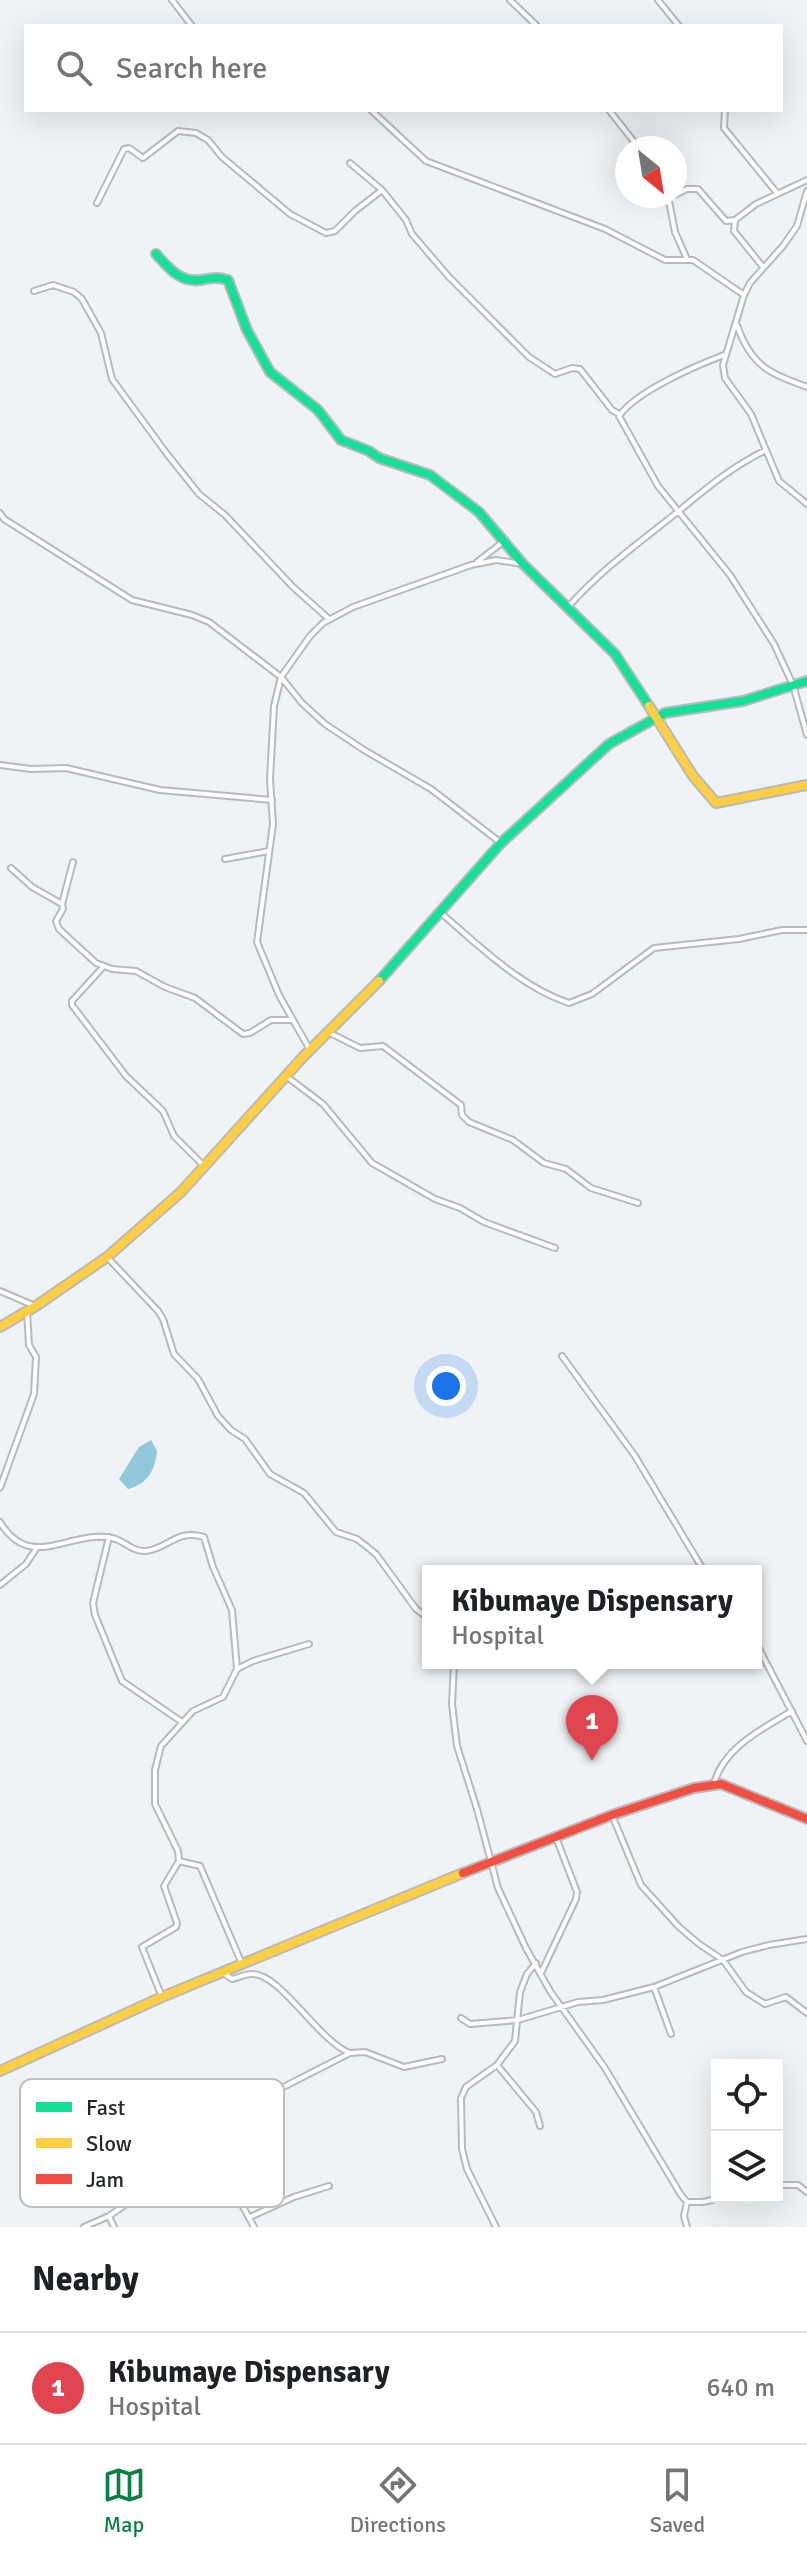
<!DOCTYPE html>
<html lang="en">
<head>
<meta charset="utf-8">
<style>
	:root { --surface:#fff; --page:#f6f6f6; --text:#202124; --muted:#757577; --line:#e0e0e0; --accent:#0b8043 }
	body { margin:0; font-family:Signika,sans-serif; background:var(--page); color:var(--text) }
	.controls { position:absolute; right:24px; bottom:24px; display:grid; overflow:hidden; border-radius:0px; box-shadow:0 8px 32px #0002 }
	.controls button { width:72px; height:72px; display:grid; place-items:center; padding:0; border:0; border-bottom:2px solid var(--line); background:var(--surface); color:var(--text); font:40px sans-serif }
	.compass { position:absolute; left:615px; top:136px; width:72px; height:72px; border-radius:50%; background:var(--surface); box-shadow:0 8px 32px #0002; rotate:150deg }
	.you { position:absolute; left:446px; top:1386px; width:28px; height:28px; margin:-20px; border:6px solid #fff; border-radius:50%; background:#1a73e8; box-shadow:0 0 0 12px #1a73e833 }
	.badge { display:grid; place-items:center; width:52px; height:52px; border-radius:50%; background:var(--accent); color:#fff; font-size:26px; font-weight:700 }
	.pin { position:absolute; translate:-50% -66px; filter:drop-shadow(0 2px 4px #0008) }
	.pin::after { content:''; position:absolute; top:42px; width:28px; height:24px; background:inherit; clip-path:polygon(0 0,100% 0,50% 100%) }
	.popup { position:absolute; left:422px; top:1565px; width:340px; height:104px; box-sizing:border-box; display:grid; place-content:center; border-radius:0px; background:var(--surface); filter:drop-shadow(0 2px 6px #0005); font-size:26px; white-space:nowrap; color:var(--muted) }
	.popup b { font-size:30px; color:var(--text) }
	.popup::after { content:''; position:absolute; left:50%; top:100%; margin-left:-16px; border:16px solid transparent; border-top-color:var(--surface) }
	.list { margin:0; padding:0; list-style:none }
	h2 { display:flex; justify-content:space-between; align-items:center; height:104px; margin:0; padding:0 32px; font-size:34px }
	h2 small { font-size:26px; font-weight:400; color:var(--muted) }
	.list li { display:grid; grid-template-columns:52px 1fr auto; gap:24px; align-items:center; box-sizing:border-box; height:112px; padding:0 32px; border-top:2px solid var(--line) }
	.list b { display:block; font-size:30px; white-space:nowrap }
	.list p { margin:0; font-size:26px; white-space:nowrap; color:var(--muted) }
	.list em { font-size:26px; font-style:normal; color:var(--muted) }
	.icon { flex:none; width:44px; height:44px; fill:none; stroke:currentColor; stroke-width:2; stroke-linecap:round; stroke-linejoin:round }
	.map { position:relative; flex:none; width:807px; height:2227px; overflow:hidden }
	.search { position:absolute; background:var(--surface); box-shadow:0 8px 32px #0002; left:24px; right:24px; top:24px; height:88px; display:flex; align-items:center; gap:20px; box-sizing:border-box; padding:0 28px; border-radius:0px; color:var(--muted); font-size:30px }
	.sheet { height:216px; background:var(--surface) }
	nav { display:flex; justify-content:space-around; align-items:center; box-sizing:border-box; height:112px; border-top:2px solid var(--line); background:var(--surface); font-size:22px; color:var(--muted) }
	nav a { display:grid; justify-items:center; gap:4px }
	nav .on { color:var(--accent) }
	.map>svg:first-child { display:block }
	.water { fill:#92c8dc }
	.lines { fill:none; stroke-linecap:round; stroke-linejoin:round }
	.street-casing { stroke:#b8babc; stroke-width:8 }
	.fast-casing { stroke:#b8babc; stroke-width:12 }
	.slow-casing { stroke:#b8babc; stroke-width:12 }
	.jam-casing { stroke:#b8babc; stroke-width:12 }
	.street { stroke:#fdfdfe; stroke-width:4 }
	.fast { stroke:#16e098; stroke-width:8 }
	.slow { stroke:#ffcf43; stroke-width:8 }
	.jam { stroke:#f24e42; stroke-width:8 }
	.key { fill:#fff; stroke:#bebebf; stroke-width:2 }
	.key-label { font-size:22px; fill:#262829 }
</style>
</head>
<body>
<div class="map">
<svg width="807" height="2227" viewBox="0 0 807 2227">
	<rect width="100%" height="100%" fill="#f0f3f5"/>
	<path class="water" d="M151 1440 157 1451C155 1471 147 1484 128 1489L119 1479 139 1447Z"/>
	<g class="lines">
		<defs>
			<path id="street" d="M172 0 192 26
				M510 0 537 26
				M658 0 679 26
				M371 110 426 161 605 229 665 260H693L744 295
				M609 110 639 148
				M725 110 724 128 777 193
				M350 163 382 190 406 220 412 234 449 277 529 357 555 374 572 368 580 369 612 410 619 414
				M807 191 797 226 783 246 750 283 744 295 723 365 725 378 751 414 779 481 807 504
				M675 195 687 189H698L726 221 735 220
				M668 196 675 232 687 259
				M97 203 124 149 129 148 143 158 178 131 196 133 208 140 222 157 290 214 326 233 335 231 355 211 382 190
				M763 267 734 231 735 220 756 204 807 180
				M34 291 53 285 74 292 82 299 101 333 112 379 167 454 199 494 225 515 293 587 329 619
				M737 325C751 366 769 373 807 387
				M724 355C695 366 637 391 619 416L658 486 730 575 774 644 793 685 807 735
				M0 513 4 519 132 600 192 615 209 622 281 677 302 703 325 724 364 750 431 789 501 843
				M477 562 503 542
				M568 607C604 567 639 543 680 510 708 487 733 466 766 450
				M0 765 31 769 66 768 160 790 272 800
				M225 859 269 851
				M11 868 32 887 62 904 63 909 56 921 59 929 96 963 112 969 136 971 165 987 195 998 243 1034 250 1033 271 1020H293
				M62 904 73 862
				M441 913C479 946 521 987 569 1003L592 994 654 948 739 939 782 930H807
				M103 967 72 1001V1005L126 1076 163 1111 174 1136 204 1166
				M330 1033 360 1048 383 1046 461 1105 462 1115 469 1122 513 1140 544 1163 566 1169 591 1188 638 1203
				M310 1050 279 995 257 942 273 824 270 779 274 706 281 677 310 636 323 623 353 607 471 565 496 560 523 564
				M286 1076 323 1104 372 1163 435 1199 460 1208 484 1222 555 1248
				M107 1257 158 1311 163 1319 174 1354 198 1379 218 1416 231 1430 245 1439 270 1474 304 1493 336 1532 357 1539 376 1554 416 1609 428 1618
				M0 1291 35 1306
				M562 1356 635 1456 704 1571
				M0 1488 34 1394 36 1357 29 1345 27 1311
				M0 1522C31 1573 70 1529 112 1538 124 1540 132 1552 146 1551 169 1548 176 1529 204 1537L213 1567 232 1610 237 1669
				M109 1537 93 1603 95 1615 122 1681 182 1722
				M0 1585 26 1564 36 1549
				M756 1643 807 1741
				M454 1663 452 1704 457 1746 477 1809 498 1888 526 1948 550 1991 605 2068 681 2195 687 2202H703L725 2197
				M714 1784C723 1748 762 1729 792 1711
				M612 1815 641 1885 679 1927 699 1944 723 1960 746 1992 765 2004 786 1997 807 2013
				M179 1861 200 1866 242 1964
				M222 1972 232 1979C238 1978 245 1974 251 1974 280 1972 318 2041 350 2053
				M541 1973 576 1899 577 1892 555 1835
				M654 1987 671 2034
				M162 1997 142 1947 176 1927 177 1923 164 1886 179 1861 178 1851 155 1804V1770L161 1746 193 1711 223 1697 237 1669 253 1661 309 1644
				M461 2018 470 2024 518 2020 578 2002 603 2000 654 1987 742 1952 769 1945 807 1939
				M497 2065 536 2112 540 2126
				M239 2119 263 2163 259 2182 241 2199
				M208 2142 254 2227
				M777 2185H798L807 2192
				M687 2202 684 2216 687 2227
				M109 2216 114 2227
				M250 2217 294 2197 329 2186
				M84 2227 109 2216 138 2196 147 2195 168 2182 171 2168 175 2162 189 2155 247 2113 260 2099 350 2053 365 2052 404 2067 442 2059
				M496 2227 467 2169 462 2149 461 2098 466 2087 497 2065 515 2041 520 1992 527 1974 536 1963"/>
			<path id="fast" d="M156 254C169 268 180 283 201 280 211 278 218 277 228 280L247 330 270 372 318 410 341 440 369 451 379 458 430 475 479 512 523 564 615 654 649 706
				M379 981 501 843 609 744 665 713 743 701 807 681"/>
			<path id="slow" d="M649 706 693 776 716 803 807 785
				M0 1327 36 1306 107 1257 181 1192 303 1057 379 981
				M0 2071 162 1997 463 1873"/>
			<path id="jam" d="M463 1873 612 1815 694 1788 721 1784 807 1819"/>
		</defs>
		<use href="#street" class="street-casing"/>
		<use href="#fast" class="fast-casing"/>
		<use href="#slow" class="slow-casing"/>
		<use href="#jam" class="jam-casing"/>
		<use href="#street" class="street"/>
		<use href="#fast" class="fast"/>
		<use href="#slow" class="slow"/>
		<use href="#jam" class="jam"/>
	</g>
	<rect x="20" y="2079" width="264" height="128" rx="12" class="key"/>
	<rect x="36" y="2102" width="36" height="10" fill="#16e098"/>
	<rect x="36" y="2138" width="36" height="10" fill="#ffcf43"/>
	<rect x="36" y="2174" width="36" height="10" fill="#f24e42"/>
	<g class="key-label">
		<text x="86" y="2115">Fast</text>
		<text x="86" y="2151">Slow</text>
		<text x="86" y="2187">Jam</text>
	</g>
</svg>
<div class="controls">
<button><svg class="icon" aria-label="locate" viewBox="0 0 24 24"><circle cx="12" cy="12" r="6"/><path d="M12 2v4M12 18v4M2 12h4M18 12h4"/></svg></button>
<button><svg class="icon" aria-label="layers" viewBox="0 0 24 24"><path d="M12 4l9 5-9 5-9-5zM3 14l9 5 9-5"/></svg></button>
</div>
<svg class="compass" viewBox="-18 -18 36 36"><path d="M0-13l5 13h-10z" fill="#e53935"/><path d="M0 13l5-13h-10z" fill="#757577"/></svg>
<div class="you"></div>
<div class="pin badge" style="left:592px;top:1761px;background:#e0444e">1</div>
<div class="popup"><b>Kibumaye Dispensary</b>Hospital</div>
<div class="search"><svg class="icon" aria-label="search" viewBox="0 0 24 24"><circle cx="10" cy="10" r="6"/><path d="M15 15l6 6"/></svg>Search here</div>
</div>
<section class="sheet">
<h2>Nearby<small></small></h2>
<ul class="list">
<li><span class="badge" style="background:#e0444e">1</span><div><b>Kibumaye Dispensary</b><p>Hospital</p></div><em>640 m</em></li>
</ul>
</section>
<nav>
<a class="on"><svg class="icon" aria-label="map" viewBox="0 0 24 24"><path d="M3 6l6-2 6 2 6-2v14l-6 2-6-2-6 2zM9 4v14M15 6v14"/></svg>Map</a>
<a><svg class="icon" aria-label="directions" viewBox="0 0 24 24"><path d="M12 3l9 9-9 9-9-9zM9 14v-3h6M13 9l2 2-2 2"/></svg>Directions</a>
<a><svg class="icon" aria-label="saved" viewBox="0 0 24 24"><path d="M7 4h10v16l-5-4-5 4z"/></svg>Saved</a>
</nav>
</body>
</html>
